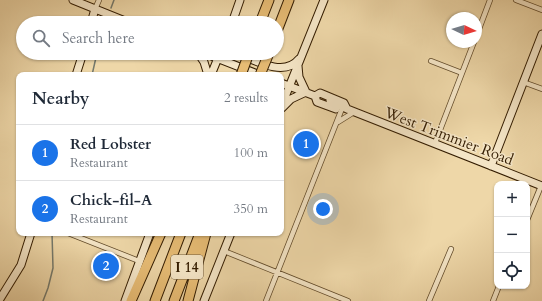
<!DOCTYPE html>
<html lang="en">
<head>
<meta charset="utf-8">
<style>
	:root { --surface:#fff; --page:#f6f6f7; --text:#1f2937; --muted:#747a83; --line:#e0e1e3; --accent:#1a73e8 }
	body { margin:0; font-family:Cardo,serif; background:var(--page); color:var(--text) }
	.controls { position:absolute; right:12px; bottom:12px; display:grid; overflow:hidden; border-radius:8px; box-shadow:0 1px 3px #0004 }
	.controls button { width:36px; height:36px; display:grid; place-items:center; padding:0; border:0; border-bottom:1px solid var(--line); background:var(--surface); color:var(--text); font:20px sans-serif }
	.compass { position:absolute; left:446px; top:12px; width:36px; height:36px; border-radius:50%; background:var(--surface); box-shadow:0 1px 3px #0004; rotate:94deg }
	.you { position:absolute; left:323px; top:209px; width:14px; height:14px; margin:-10px; border:3px solid #fff; border-radius:50%; background:#1a73e8; box-shadow:0 0 0 6px #1a73e833 }
	.badge { display:grid; place-items:center; width:26px; height:26px; border-radius:50%; background:var(--accent); color:#fff; font-size:13px; font-weight:700 }
	.pin { position:absolute; translate:-50% -50%; border:2px solid #fff; box-shadow:0 1px 4px #0006 }
	.list { margin:0; padding:0; list-style:none }
	h2 { display:flex; justify-content:space-between; align-items:center; height:52px; margin:0; padding:0 16px; font-size:17px }
	h2 small { font-size:13px; font-weight:400; color:var(--muted) }
	.list li { display:grid; grid-template-columns:26px 1fr auto; gap:12px; align-items:center; box-sizing:border-box; height:56px; padding:0 16px; border-top:1px solid var(--line) }
	.list b { display:block; font-size:15px; white-space:nowrap }
	.list p { margin:0; font-size:13px; white-space:nowrap; color:var(--muted) }
	.list em { font-size:13px; font-style:normal; color:var(--muted) }
	.icon { flex:none; width:22px; height:22px; fill:none; stroke:currentColor; stroke-width:2; stroke-linecap:round; stroke-linejoin:round }
	.map { position:relative; flex:none; width:542px; height:301px; overflow:hidden }
	.search { position:absolute; background:var(--surface); box-shadow:0 1px 3px #0004; left:16px; top:16px; width:268px; height:44px; display:flex; align-items:center; gap:10px; box-sizing:border-box; padding:0 14px; border-radius:22px; color:var(--muted); font-size:15px }
	.panel { position:absolute; background:var(--surface); box-shadow:0 1px 3px #0004; left:16px; top:72px; width:268px; height:164px; border-radius:8px }
	.map>svg:first-child { display:block }
	.lines { fill:none; stroke-linecap:round; stroke-linejoin:round }
	.stream { stroke:#74796c; stroke-width:1.5 }
	.street-casing { stroke:#624b2a; stroke-width:6 }
	.secondary-casing { stroke:#331c00; stroke-width:9 }
	.highway-casing { stroke:#331c00; stroke-width:11 }
	.street { stroke:#f4e5c6; stroke-width:4.5 }
	.secondary { stroke:#f4e5c6; stroke-width:7 }
	.highway { stroke:#e7bc74; stroke-width:9 }
	.highway-bridge-casing { stroke:#331c00; stroke-width:11; stroke-linecap:butt }
	.highway-bridge { stroke:#e7bc74; stroke-width:9 }
	.labels { text-anchor:middle; dominant-baseline:central; stroke-width:3; stroke-linejoin:round; paint-order:stroke }
	.shield { fill:#f4e5c6; stroke:#6d583b; stroke-width:1 }
	.shield-label { font-size:14px; font-weight:bold; fill:#331c00 }
	.street-label { font-size:15px; fill:#331c00; stroke:#f4e5c6 }
</style>
</head>
<body>
<div class="map">
<svg width="542" height="301" viewBox="0 0 542 301">
	<rect width="100%" height="100%" fill="#eed7a8"/>
	<filter id="stains"><feTurbulence type="fractalNoise" baseFrequency=".005" numOctaves="4"/><feColorMatrix values="0 0 0 0 .2 0 0 0 0 .09 0 0 0 0 .02 0 0 0 .5 -.17"/></filter>
	<radialGradient id="worn" r=".72"><stop offset=".6" stop-color="#630" stop-opacity="0"/><stop offset="1" stop-color="#630" stop-opacity=".3"/></radialGradient>
	<g class="lines">
		<path class="stream" d="M111 8 114 0
			M105 23V22
			M92 75 97 53
			M43 301 48 288 53 268 52 233"/>
		<defs>
			<path id="street" d="M516 0 542 10
				M95 9 99 0
				M476 37 490 0
				M431 61 462 73
				M523 82 542 89
				M338 122 354 112
				M435 143 474 42
				M527 220 541 186
				M68 233 139 261
				M224 251 348 301
				M266 301 341 111
				M429 301 451 249
				M493 301 499 286"/>
			<path id="secondary" d="M73 0 130 23
				M91 23 95 9
				M232 23 240 0
				M198 53 204 62 208 75
				M204 53 260 75
				M237 53C254 60 284 78 299 59
				M298 66 299 77 306 92
				M76 75 83 53
				M211 75 220 53
				M281 83 315 96 317 102 336 109
				M315 96 320 93 344 103 347 109
				M331 98 330 100 332 103 542 186
				M281 107 324 0
				M282 108 291 99 306 92
				M491 166 542 34
				M0 299 21 265 31 233
				M125 301 150 233
				M204 301 231 233"/>
			<path id="highway" d="M260 23 269 0
				M277 31 289 0
				M131 301 161 233
				M155 301 181 233
				M174 301 200 233
				M188 301 206 233"/>
		</defs>
		<use href="#street" class="street-casing"/>
		<use href="#secondary" class="secondary-casing"/>
		<use href="#highway" class="highway-casing"/>
		<use href="#street" class="street"/>
		<use href="#secondary" class="secondary"/>
		<use href="#highway" class="highway"/>
		<defs>
			<path id="highway-bridge" d="M241 75 249 53
				M260 75 269 53"/>
		</defs>
		<use href="#highway-bridge" class="highway-bridge-casing"/>
		<use href="#highway-bridge" class="highway-bridge"/>
	</g>
	<g class="labels">
		<rect class="shield" x="171" y="255" width="32" height="24" rx="3"/>
		<g class="shield-label">
			<text x="187" y="267">I 14</text>
		</g>
		<g class="street-label">
			<text transform="translate(449 136) rotate(21)">West Trimmier Road</text>
		</g>
	</g>
	<rect width="100%" height="100%" filter="url(#stains)"/>
	<rect width="100%" height="100%" fill="url(#worn)"/>
</svg>
<div class="controls">
<button>+</button>
<button>−</button>
<button><svg class="icon" aria-label="locate" viewBox="0 0 24 24"><circle cx="12" cy="12" r="6"/><path d="M12 2v4M12 18v4M2 12h4M18 12h4"/></svg></button>
</div>
<svg class="compass" viewBox="-18 -18 36 36"><path d="M0-13l5 13h-10z" fill="#e53935"/><path d="M0 13l5-13h-10z" fill="#747a83"/></svg>
<div class="you"></div>
<div class="pin badge" style="left:306px;top:144px">1</div>
<div class="pin badge" style="left:106px;top:266px">2</div>
<div class="search"><svg class="icon" aria-label="search" viewBox="0 0 24 24"><circle cx="10" cy="10" r="6"/><path d="M15 15l6 6"/></svg>Search here</div>
<section class="panel">
<h2>Nearby<small>2 results</small></h2>
<ul class="list">
<li><span class="badge">1</span><div><b>Red Lobster</b><p>Restaurant</p></div><em>100 m</em></li>
<li><span class="badge">2</span><div><b>Chick-fil-A</b><p>Restaurant</p></div><em>350 m</em></li>
</ul>
</section>
</div>
</body>
</html>
